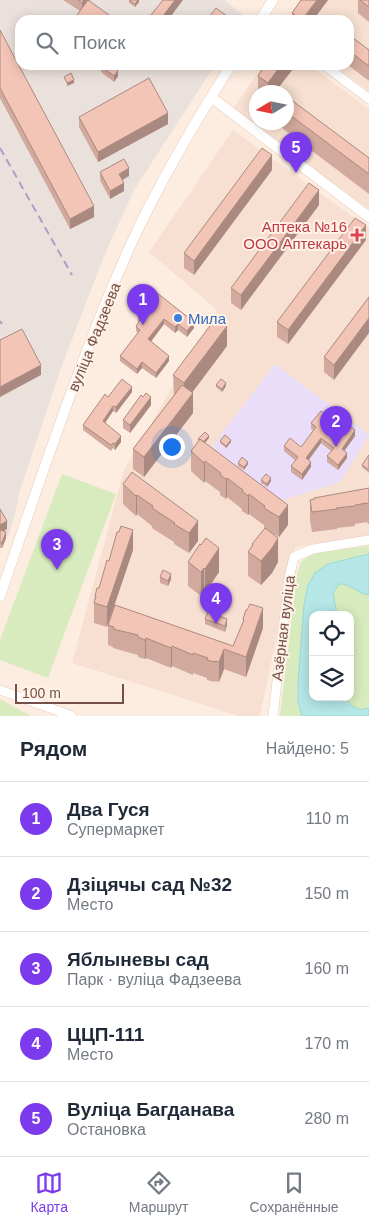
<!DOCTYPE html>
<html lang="ru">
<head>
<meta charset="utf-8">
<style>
	:root { --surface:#fff; --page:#f2f2f3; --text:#1f2937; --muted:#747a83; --line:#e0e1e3; --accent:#7c3aed }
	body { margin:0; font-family:Arial,sans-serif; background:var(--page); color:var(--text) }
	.controls { position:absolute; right:15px; bottom:15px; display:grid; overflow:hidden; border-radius:10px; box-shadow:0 2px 12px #0003 }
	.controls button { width:45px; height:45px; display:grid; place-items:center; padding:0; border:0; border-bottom:1px solid var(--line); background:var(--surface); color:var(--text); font:25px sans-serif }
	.compass { position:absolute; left:249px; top:85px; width:45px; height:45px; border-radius:50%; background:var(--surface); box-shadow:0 2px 12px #0003; rotate:260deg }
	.scale { position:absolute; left:15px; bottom:12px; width:109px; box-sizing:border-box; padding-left:5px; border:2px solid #754f47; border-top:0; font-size:14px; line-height:18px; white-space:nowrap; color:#754f47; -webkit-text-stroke:4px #fff2e7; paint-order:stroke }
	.you { position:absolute; left:171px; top:446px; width:18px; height:18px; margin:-12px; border:4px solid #fff; border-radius:50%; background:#1a73e8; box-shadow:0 0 0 8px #1a73e833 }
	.badge { display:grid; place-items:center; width:32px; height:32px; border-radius:50%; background:var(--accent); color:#fff; font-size:16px; font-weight:700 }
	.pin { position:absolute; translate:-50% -41px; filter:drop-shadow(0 1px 2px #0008) }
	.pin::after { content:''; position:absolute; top:26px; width:18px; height:15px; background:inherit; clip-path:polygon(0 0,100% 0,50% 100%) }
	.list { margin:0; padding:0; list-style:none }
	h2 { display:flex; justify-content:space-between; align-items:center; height:65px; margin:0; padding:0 20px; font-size:21px }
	h2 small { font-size:16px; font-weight:400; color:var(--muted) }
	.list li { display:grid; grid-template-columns:32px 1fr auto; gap:15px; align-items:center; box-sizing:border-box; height:75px; padding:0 20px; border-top:1px solid var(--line) }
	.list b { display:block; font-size:19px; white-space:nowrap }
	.list p { margin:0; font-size:16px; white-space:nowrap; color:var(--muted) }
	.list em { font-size:16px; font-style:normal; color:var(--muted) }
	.icon { flex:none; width:28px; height:28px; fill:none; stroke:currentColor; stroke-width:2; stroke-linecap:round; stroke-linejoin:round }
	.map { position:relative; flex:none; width:369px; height:716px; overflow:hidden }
	.search { position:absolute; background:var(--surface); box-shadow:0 2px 12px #0003; left:15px; right:15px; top:15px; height:55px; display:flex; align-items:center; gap:12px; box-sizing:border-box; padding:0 18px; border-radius:15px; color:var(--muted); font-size:19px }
	.sheet { height:440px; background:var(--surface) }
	nav { display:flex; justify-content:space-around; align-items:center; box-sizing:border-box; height:70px; border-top:1px solid var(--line); background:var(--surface); font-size:14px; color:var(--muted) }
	nav a { display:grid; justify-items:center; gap:2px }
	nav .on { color:var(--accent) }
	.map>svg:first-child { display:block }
	.residential { fill:#f7e0d1; fill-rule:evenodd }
	.industrial { fill:#ebe1dc }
	.education { fill:#eaddf9 }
	.green { fill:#d8ebbe; fill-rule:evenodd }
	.water { fill:#b4e7e6; stroke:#9ad9d8 }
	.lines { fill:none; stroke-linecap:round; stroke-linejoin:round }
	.minor-casing { stroke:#e3cabf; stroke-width:10 }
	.tertiary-casing { stroke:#e3cabf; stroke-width:11 }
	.minor { stroke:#fff; stroke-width:9 }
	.tertiary { stroke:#fff; stroke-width:10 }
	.rail { stroke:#ae9fc6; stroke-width:2; stroke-dasharray:8 5; stroke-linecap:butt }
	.wall { fill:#d1a99d }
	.shaded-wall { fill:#aa8a80 }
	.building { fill:#f3c5b7; stroke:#aa8a80 }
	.health-dot { fill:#e0444e; stroke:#fff2e7; stroke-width:2 }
	.shop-dot { fill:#3f7fe0; stroke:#fff2e7; stroke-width:2 }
	.labels { text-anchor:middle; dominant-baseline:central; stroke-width:4; stroke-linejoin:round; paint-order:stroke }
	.health-label { font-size:15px; fill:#be3a42; stroke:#fff2e7; text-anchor:end }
	.shop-label { font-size:15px; fill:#366cbe; stroke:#fff2e7; text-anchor:start }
	.street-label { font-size:15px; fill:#754f47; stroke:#fff2e7 }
</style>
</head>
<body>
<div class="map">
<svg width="369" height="716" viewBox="0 0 369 716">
	<rect width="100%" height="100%" fill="#fdede0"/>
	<path class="residential" d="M304 0H369V92L333 65H349V20H290Z
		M263 65H310L369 109V209L233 109ZM256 92H286V122H256Z
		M233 130 369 228V538L295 547 260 716H239L72 663 124 470 217 310 149 252Z"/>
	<path class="industrial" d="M0 0H224L246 17 245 20H20V65H215L134 190 104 256 61 368 19 493 16 511 8 537 0 534Z"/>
	<path class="education" d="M275 364 369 435 340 482 280 501 212 447Z"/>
	<path class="green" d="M62 474 116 494 48 678 0 660V640Z
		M369 546V716H280L297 573 301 562 314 553ZM313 615H350V697H313Z
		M0 699 31 716H0Z"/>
	<path class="water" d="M369 554V595C357 593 349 583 339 584L333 593 337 615H313V697H345C351 707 358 712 369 708V716H302L298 701V683L304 605 308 585 315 573 328 564Z"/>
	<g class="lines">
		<defs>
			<path id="minor" d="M324 65 369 99
				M0 690 72 716
				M273 716 289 578 294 557 313 549 369 540"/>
			<path id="tertiary" d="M260 20 273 0
				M211 97 369 217
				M0 596C41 478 80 358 131 244 159 183 195 122 231 65"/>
		</defs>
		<use href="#minor" class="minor-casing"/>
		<use href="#tertiary" class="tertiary-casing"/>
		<use href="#minor" class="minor"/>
		<use href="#tertiary" class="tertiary"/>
		<path class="rail" d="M0 148 72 275
			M0 321 2 324"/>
	</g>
	<path class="wall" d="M63 0H90L89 1 116 20H77V15L80 11Z
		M129 0H139V2L135 7 129 3Z
		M301 0H328L313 20H292V13Z
		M358 0H369V22L358 13Z
		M0 30 94 217 70 229 0 98Z
		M349 35 369 50V81L348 65H349Z
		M265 65H296L275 92H258V76Z
		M101 66 118 76 114 82 101 72Z
		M286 96 369 158V194L274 122H286Z
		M79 117 168 124 98 162 79 127Z
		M272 170 194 275 184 268V253Z
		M100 172 129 176 122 180 124 191 110 199 100 180Z
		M319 205 241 310 231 303V288Z
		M366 240 288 344 277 337V322Z
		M369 297 334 380 324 372V357Z
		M138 307 194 328 187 337 178 330 175 333 164 324 151 342 169 361 156 378 142 368 137 374 120 361V356L138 333 136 331V326L139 322 138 321V316L140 314 138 313Z
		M227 346 192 393 193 413 144 477 133 469V449L174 395 173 375Z
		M216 385 226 386 222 392 216 387Z
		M132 392 116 413 113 411 105 423 121 442 115 450 113 448 111 451 83 430V425L108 397Z
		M143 397 151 405 130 433 123 428V420Z
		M311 423 331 424 327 430 337 438 355 436 344 451 347 458 338 470 327 462V456L331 451 321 443 309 460 311 467 302 480 291 472V466L296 461 284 451V446L301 447 314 430 311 429Z
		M209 438 205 443 288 525 279 537 270 532 278 562 272 573 261 585 248 576V552L252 547V544L265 529 264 528V525L249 514 248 515 242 511V509L227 497 226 499 220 495V492L205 481 204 483 191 471V451L198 442V439Z
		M220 441 231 442 226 448 220 443Z
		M369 455V473L362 467V465Z
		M238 463 248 464 244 470 238 466Z
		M132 472 198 541 189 553 174 544V542L152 528V526L137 514 136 516 123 504V484Z
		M261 480 271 481 267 487 261 483Z
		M369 488V524H368L367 522 355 524V526L337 528V529L312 532 310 520V500Z
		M0 509 7 529 3 531 6 538 2 548H0Z
		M133 550 107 627 94 623V603L95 596 99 588 109 561Z
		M188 562 219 572 205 593 204 592 201 596 188 586Z
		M160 577 171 579 168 586 160 583Z
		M205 619 227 625 225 632 205 624Z
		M243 619 263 628 246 677 224 669 219 682 215 681V682L207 680V678L193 673V675L172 666 171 668 146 658 145 659 138 657V655L113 648V647L108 645V625L233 646 243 624Z"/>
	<path class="shaded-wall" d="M84 0H90L82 12V3Z
		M138 0H139V2L135 7V4Z
		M175 0H183L168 20H160Z
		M317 0H328L313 20H302Z
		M281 65H296L275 92H268V83Z
		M118 71V76L114 82V76Z
		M74 80V83L67 86V83Z
		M168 113V124L98 162V152Z
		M272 155V170L194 275V261Z
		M129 168V176L119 182V174Z
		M124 183V191L110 199V191Z
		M319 190V205L241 310V295Z
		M94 206V217L70 229V219Z
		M366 225V240L288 344V330Z
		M369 318V333L334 380V365Z
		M164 319V324L148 345V339Z
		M194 322V328L187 337V331Z
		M178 324V330L175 333V327Z
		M227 326V346L184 403V383Z
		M169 356V361L156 378V373Z
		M142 362V368L137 374V369Z
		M41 365V375L0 397V387Z
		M226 383V386L222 392V389Z
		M132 387V392L116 413V407Z
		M193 393V413L144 477V457Z
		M151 397V405L130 433V425Z
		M113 406V411L103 426V421Z
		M331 419V424L324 433V428Z
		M355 430V436L342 454V449Z
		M121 436V442L115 450V444Z
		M209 436V438L202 446V443Z
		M321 438V443L306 463V458Z
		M231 440V442L226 448V446Z
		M347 453V458L338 470V465Z
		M205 461V481L204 483V463Z
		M248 462V464L244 470V467Z
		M311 462V467L302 480V474Z
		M227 478V497L226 499V479Z
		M271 478V481L267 487V484Z
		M249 494V514L248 515V496Z
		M137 495V514L136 516V496Z
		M288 505V525L279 537V517Z
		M7 521V529L0 533V525Z
		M198 521V541L189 553V533Z
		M133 530V550L107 627V607Z
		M6 532V538L2 548V543Z
		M278 538V562L272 573 261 585V561Z
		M219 548V572L205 593V569Z
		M204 568V592L201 596V572Z
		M171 574V579L168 586V581Z
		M263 608V628L246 677V657Z
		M227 619V625L225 632V626Z
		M146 638V658L145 659V640Z
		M172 646V666L171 668V648Z
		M224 649V669L219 682V662Z"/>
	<path class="building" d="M78 0H84L82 3Z
		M88 0 116 20H84L77 15Z
		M129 0H138L135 4Z
		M163 0H175L160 20H147Z
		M301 0H317L302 20 292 13Z
		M360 0H369V7Z
		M216 8 227 16 223 20H207Z
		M0 30 94 206 70 219 0 88Z
		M349 35 369 50V66L349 51Z
		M102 65H110L118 71 114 76 101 66Z
		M265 65H281L268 83 258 76Z
		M71 73 74 80 67 83 64 77Z
		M149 78 168 113 98 152 79 117Z
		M286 96 369 158V174L286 112Z
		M262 148 272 155 194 261 184 253Z
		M124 159 129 168 119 174 124 183 110 191 100 172Z
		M309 183 319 190 241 295 231 288Z
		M355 218 366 225 288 330 277 322Z
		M152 289 194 322 187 331 178 324 175 327 164 319 148 339 169 356 156 373 142 362 137 369 120 356 140 330 136 326 141 319 138 316 142 310 138 307Z
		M369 297V318L334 365 324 357Z
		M216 318 227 326 184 383 173 375Z
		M22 329 41 365 0 387V340Z
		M122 379 132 387 116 407 113 406 103 421 121 436 115 444 113 443 111 445 83 425 105 394 108 397Z
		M221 379 226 383 222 389 216 385Z
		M182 385 193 393 144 457 133 449Z
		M146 393 151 397 130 425 123 420 141 395 143 397Z
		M321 411 331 419 324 428 337 438 347 424 355 430 342 449 347 453 338 465 327 456 334 448 321 438 306 458 311 462 302 474 291 466 298 457 284 446 290 438 301 447 316 427 311 423Z
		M205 432 209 436 203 442 200 439 199 440 198 439Z
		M225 435 231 440 226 446 220 441Z
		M200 439 288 505 279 517 264 508 265 506 249 494 248 496 242 491 243 490 227 478 226 479 220 475 221 473 205 461 204 463 191 451Z
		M369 455V470L362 465Z
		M242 457 248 462 244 467 238 463Z
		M132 472 198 521 189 533 174 524 175 523 152 508 153 506 137 495 136 496 123 484Z
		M266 474 271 478 267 484 261 480Z
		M369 488V504H368L367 503 355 505V506L336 508 337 509 312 512 310 500 314 499V498Z
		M0 509 7 521 0 525Z
		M121 526 133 530 107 607 94 603 96 596H95L97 588H99L107 560 109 561 117 532H119Z
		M265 528 278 538 272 548 261 561 248 552 253 545 252 544Z
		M0 530 6 532 2 543 0 542Z
		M206 538 219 548 205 569 204 568 201 572 188 562 200 544 201 545Z
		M163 570 171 574 168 581 160 577Z
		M250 604 263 608 246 657 224 649 219 662 215 661V662L207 660 208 658 193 653V655L172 646 171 648 146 638 145 640 138 637V635L113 629 114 627 108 625 115 605 233 646 244 620 243 619 246 610H247Z
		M208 612 227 619 225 626 205 619Z"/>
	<path class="health-dot" d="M354.5 227.5h5v5h5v5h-5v5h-5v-5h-5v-5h5z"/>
	<circle class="shop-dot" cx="178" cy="318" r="5"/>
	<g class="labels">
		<g class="health-label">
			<text x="347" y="226">Аптека №16<tspan x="347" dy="17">ООО Аптекарь</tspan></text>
		</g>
		<g class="shop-label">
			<text x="188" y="318">Мила</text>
		</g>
		<g class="street-label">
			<text transform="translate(94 337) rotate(-68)">вуліца Фадзеева</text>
			<text transform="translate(283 628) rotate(-83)">Азёрная вуліца</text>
		</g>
	</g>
</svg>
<div class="controls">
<button><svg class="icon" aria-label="locate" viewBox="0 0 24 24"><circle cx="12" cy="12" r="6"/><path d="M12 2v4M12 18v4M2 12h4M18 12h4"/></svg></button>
<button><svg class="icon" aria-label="layers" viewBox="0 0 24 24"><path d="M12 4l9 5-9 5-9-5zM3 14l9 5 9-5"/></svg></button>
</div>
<svg class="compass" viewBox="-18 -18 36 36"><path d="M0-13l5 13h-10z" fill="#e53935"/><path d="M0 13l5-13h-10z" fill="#747a83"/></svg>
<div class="scale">100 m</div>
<div class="you"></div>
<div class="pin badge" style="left:143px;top:325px">1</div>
<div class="pin badge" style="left:336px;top:447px">2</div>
<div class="pin badge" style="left:57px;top:570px">3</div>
<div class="pin badge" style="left:216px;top:624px">4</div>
<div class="pin badge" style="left:296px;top:173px">5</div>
<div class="search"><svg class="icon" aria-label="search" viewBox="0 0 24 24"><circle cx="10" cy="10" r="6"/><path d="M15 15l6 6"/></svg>Поиск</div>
</div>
<section class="sheet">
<h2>Рядом<small>Найдено: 5</small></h2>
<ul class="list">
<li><span class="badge">1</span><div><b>Два Гуся</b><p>Супермаркет</p></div><em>110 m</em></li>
<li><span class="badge">2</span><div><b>Дзіцячы сад №32</b><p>Место</p></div><em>150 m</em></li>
<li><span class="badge">3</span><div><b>Яблыневы сад</b><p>Парк · вуліца Фадзеева</p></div><em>160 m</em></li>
<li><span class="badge">4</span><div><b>ЦЦП-111</b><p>Место</p></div><em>170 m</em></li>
<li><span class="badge">5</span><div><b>Вуліца Багданава</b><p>Остановка</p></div><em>280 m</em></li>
</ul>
</section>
<nav>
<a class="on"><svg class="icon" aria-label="map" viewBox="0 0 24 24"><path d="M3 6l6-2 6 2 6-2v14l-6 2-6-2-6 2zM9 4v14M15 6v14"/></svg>Карта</a>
<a><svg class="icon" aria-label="directions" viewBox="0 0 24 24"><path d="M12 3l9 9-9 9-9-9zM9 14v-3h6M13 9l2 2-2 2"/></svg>Маршрут</a>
<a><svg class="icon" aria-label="saved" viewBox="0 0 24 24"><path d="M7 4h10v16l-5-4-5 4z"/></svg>Сохранённые</a>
</nav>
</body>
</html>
